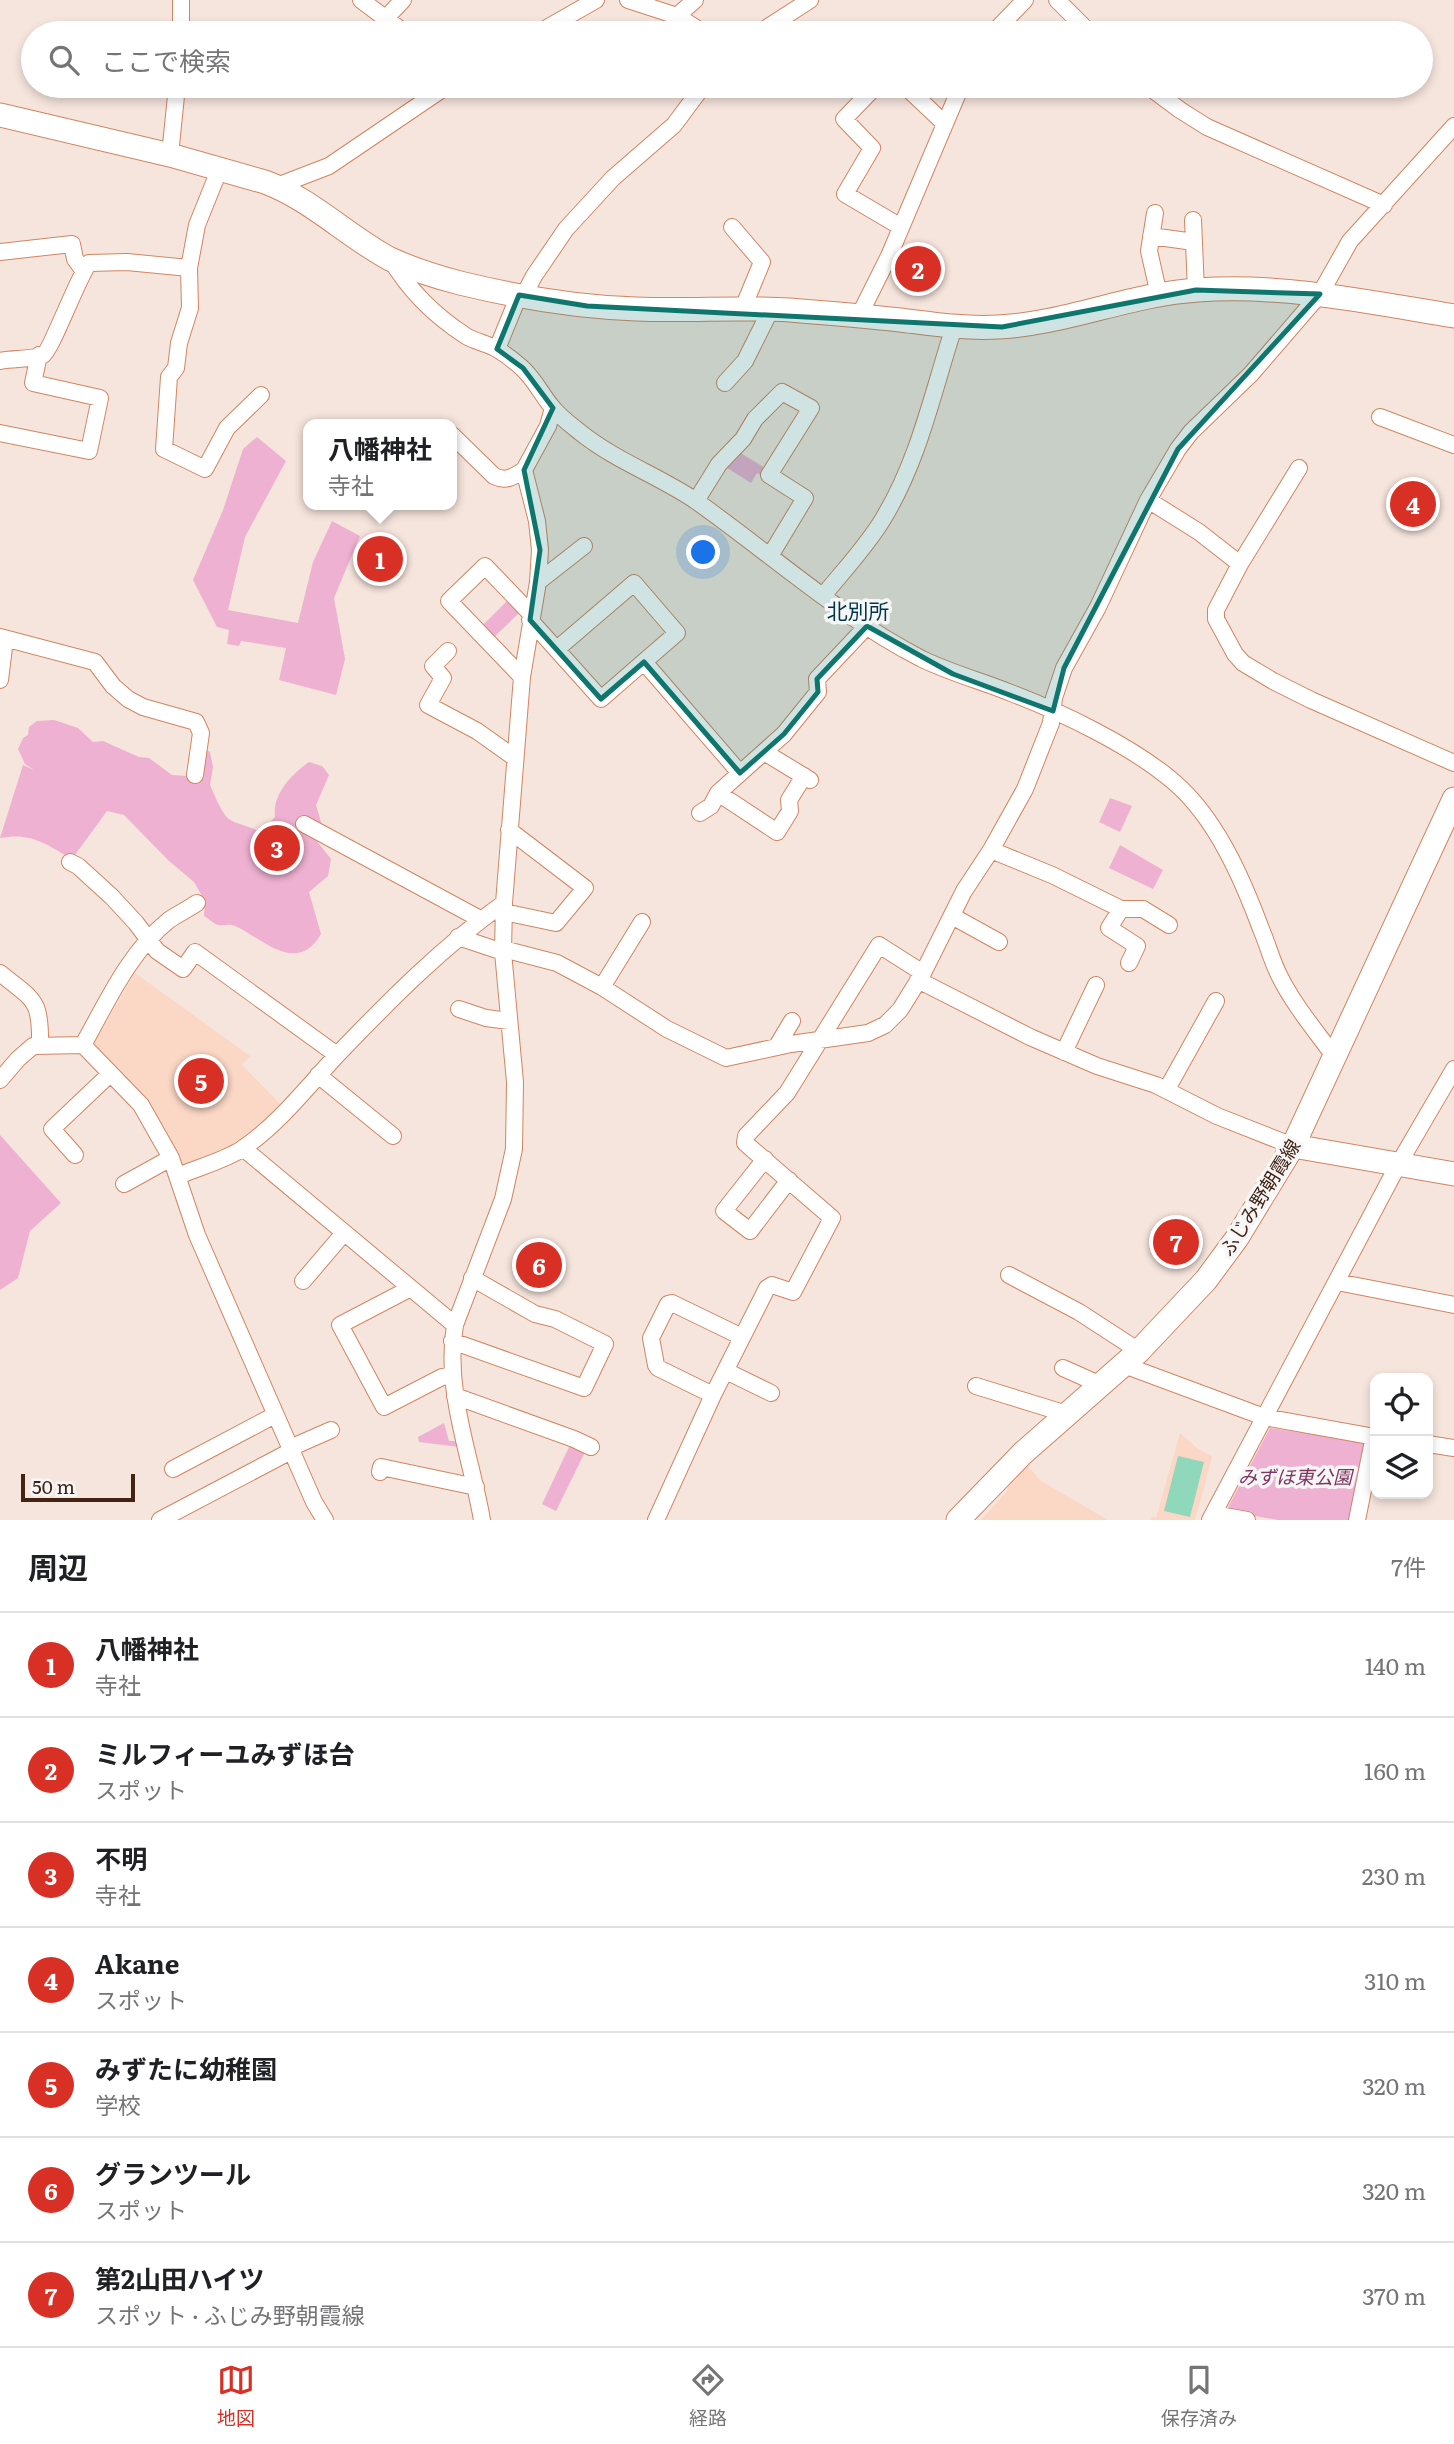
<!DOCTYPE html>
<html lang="ja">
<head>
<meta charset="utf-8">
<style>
	:root { --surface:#fff; --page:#f6f6f6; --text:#202124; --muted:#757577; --line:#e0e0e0; --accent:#d93025 }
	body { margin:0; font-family:Literata,"Noto Sans JP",serif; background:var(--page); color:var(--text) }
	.controls { position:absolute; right:21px; bottom:21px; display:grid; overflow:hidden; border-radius:14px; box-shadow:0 4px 10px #0003 }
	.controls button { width:63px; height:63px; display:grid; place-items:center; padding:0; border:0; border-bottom:2px solid var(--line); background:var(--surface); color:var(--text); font:35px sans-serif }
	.scale { position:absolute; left:21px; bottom:18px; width:114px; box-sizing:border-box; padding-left:7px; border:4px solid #422314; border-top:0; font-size:19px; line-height:24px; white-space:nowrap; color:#422314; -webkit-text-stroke:5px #f6f6f6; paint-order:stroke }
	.you { position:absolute; left:704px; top:553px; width:24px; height:24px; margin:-18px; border:5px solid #fff; border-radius:50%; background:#1a73e8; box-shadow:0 0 0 10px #1a73e833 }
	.badge { display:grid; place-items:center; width:46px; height:46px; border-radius:50%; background:var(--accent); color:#fff; font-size:23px; font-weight:700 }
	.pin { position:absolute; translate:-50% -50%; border:4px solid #fff; box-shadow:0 2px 7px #0006 }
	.popup { position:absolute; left:303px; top:419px; width:154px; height:91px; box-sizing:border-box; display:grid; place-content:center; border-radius:14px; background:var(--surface); filter:drop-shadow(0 2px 5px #0005); font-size:23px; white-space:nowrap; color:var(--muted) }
	.popup b { font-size:26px; color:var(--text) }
	.popup::after { content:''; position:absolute; left:50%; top:100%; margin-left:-14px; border:14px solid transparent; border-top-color:var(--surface) }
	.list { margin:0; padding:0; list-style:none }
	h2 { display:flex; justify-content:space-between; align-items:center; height:91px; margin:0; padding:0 28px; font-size:30px }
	h2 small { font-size:23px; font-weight:400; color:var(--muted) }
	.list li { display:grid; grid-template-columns:46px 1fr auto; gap:21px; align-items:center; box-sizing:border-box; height:105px; padding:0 28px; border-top:2px solid var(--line) }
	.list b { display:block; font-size:26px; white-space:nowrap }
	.list p { margin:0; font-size:23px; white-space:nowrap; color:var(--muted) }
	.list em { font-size:23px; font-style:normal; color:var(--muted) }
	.icon { flex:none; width:38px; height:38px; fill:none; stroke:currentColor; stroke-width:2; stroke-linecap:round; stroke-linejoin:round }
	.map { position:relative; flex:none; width:1454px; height:1520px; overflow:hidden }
	.search { position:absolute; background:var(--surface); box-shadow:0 4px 10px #0003; left:21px; right:21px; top:21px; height:77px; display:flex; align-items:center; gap:18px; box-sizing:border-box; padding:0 24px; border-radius:38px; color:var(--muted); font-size:26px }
	.sheet { height:826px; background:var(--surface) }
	nav { display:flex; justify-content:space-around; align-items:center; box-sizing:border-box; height:98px; border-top:2px solid var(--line); background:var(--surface); font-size:19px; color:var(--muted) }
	nav a { display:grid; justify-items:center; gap:4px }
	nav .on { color:var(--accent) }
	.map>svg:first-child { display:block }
	.built { fill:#fbd7c5 }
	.green { fill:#efb1d1 }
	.water { fill:#90d8bb }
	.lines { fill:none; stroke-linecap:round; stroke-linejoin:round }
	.street-casing { stroke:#d18560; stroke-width:18 }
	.secondary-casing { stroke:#d18560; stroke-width:25 }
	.street { stroke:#fff; stroke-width:16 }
	.secondary { stroke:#fff; stroke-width:23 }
	.marked { fill:#0f766e; fill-opacity:0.2; stroke:#0f766e; stroke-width:5; stroke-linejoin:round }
	.labels { text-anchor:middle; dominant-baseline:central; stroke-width:7; stroke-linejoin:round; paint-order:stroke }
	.street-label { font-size:19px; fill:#422314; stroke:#f6f6f6 }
	.park-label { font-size:19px; font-style:italic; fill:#7e355f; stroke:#f6f6f6 }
	.neighbourhood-label { font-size:21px; fill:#003648; stroke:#f6f6f6 }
</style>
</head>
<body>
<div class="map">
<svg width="1454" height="1520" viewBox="0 0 1454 1520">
	<rect width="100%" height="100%" fill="#f6e5dd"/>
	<path class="built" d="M135 973 250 1056 242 1065 282 1106 266 1122 227 1150 181 1165 147 1101 94 1044Z
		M1180 1433 1197 1448 1212 1457 1195 1520H1151L1152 1517 1156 1518Z
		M1028 1466 1041 1481 1108 1520H981L1007 1491 1008 1485Z"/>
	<path class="green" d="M257 437 286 461 245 537 228 610 298 623 313 562 332 521 360 536 334 598 345 659 336 695 279 680 286 648 241 641 239 646 227 644 229 630 217 627 193 580 223 510 243 449Z
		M739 452 767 469 762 476 757 473 751 483 724 466Z
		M508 600 520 612 492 639 481 627Z
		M54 720 78 728 93 742 103 741 139 757 149 758 172 775 187 776 195 780 206 750 210 752 213 767 210 785C214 794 222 814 229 819 236 824 250 826 260 832L275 817C272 794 292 774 309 762L322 766 329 775 316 805 321 822 316 840 331 859 328 876 309 892 321 934C297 975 265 940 235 926 229 923 225 926 218 925 214 924 208 918 204 916L205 901 194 882 169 861 124 815 107 811 72 859C46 844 31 832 0 838L23 765 34 770 25 764 18 749 23 738 28 735 29 727 37 721Z
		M1110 798 1132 806 1120 832 1099 822Z
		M1120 845 1163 870 1153 889 1109 868Z
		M0 1135 61 1203 30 1231 18 1278 0 1290Z
		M444 1423 449 1441H458L459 1447 419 1442 418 1437Z
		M1270 1428 1364 1442 1367 1450 1351 1520H1278L1226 1511Z
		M570 1445 585 1452 556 1511 542 1504Z"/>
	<path class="water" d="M1178 1456 1204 1462 1190 1517 1164 1511Z"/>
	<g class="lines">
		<defs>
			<path id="street" d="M181 0V33
				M361 0 405 33
				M628 0 677 16 704 33
				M1057 0 1090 33
				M677 16 695 0
				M386 18 403 0
				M538 33 596 0
				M759 33 810 0
				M993 33 1025 0
				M876 86 844 119 872 148 845 194 901 227
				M905 86 945 124
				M1148 86 1180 110 1207 127 1384 205
				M170 155 177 86
				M220 168 197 225 189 268 190 308 179 343 176 368 169 377 164 449 205 469 227 428 261 395
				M277 186 329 166 447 86
				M1155 213 1149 251 1159 295
				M1193 220 1196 290
				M732 227 762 262 743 308
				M1151 236 1194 242
				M0 252 72 244 75 259 83 270
				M390 258C408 289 435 316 466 336 474 341 485 343 495 348 504 353 513 360 521 367 534 378 541 394 552 407 560 417 571 425 581 433 616 461 659 476 696 501 771 554 840 617 922 659 951 673 981 681 1011 693 1063 713 1132 746 1174 782 1216 818 1242 878 1261 929 1268 945 1272 962 1280 977 1294 1005 1315 1030 1334 1056
				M524 295 534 276 566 229 613 178 674 125 703 86
				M859 316 889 256 961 86
				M497 349 519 295
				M0 361C13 358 31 360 43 355 51 351 78 277 89 263L127 262 189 268
				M725 383 745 361 771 309
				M1380 417 1454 445
				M0 433 89 451 100 398 33 383 39 355
				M452 435 494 476C506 482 513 477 524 470
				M1299 468 1240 564 1216 610V619L1235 654 1243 663 1273 681 1311 700 1454 763
				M1148 500 1199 532 1240 564
				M696 501 719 464 743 439 755 419 782 392 811 408 769 475 805 498 770 556
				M538 582 584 546
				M823 596C843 571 867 546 883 519 919 460 933 391 954 327
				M530 620 601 699 677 633 634 583 557 649
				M0 637 95 662 113 686 128 699 143 707 196 722 201 733 195 775
				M448 651 433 666 443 678 428 705 477 731 515 758
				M644 662 740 773
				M522 677 449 601 485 566 531 614
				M0 680 5 639
				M764 752 810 780
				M718 793 777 832 790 811 789 800 804 776
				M700 813 711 806 718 793 784 734 818 692 817 679 867 626
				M304 824 480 919
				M991 850 1052 875 1121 909H1143L1169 925
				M70 862 78 866 112 897 136 923 157 951 183 969 195 952 337 1055
				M1121 909 1109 928 1137 946 1129 963
				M504 912 556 923 585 888 509 830
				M952 916 999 942
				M458 937 503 952
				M503 949 557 963 602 987 667 1029 726 1058 791 1044 868 1033 885 1025 900 1010 923 973 964 891 991 850 1025 789 1051 723 1054 698 1064 668 1098 607 1148 500 1178 449 1191 432 1251 374 1320 294 1350 241 1454 126
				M0 973C34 1001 41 998 40 1046
				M918 980 1030 1037 1097 1066 1156 1085 1217 1116 1293 1146
				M602 987 642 922
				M459 1009 486 1018 509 1021
				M83 1045 141 1105 171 1158 197 1235 314 1502 325 1520
				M83 1045C107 1002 130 951 169 920 178 914 188 909 197 903
				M777 1046 792 1021
				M1064 1052 1096 985
				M318 1075 393 1136
				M0 1080 18 1059 33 1046 83 1045
				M1167 1089 1216 1001
				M243 1148 455 1325
				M75 1155 52 1129 110 1074
				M765 1159 724 1211 750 1231 789 1180
				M178 1176C199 1167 223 1161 242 1149 279 1124 308 1086 338 1054 390 1000 442 947 504 903
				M124 1184 171 1158
				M1009 1275 1079 1312 1139 1351
				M303 1281 344 1233
				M1337 1282 1454 1305
				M409 1289 340 1325 384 1407 442 1377 452 1375
				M452 1341 584 1388 605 1344 555 1319 535 1314 472 1278
				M1124 1365 1264 1417 1375 1437
				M1063 1368 1101 1385
				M726 1371 771 1393
				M976 1386 1067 1414
				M713 1395 658 1368 656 1365 651 1338 668 1304 672 1303 742 1337
				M455 1396 574 1439 591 1447
				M1428 1444 1454 1448
				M290 1448 331 1430
				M173 1469 275 1415
				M380 1472 381 1467 476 1487
				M1213 1514 1247 1520
				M160 1520 291 1451
				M482 1520C471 1456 444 1391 455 1325L503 1199 514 1149 515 1082 503 952 504 903 522 677 538 582 540 550 537 521 524 470 548 426 553 408
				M656 1520 713 1395 767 1288 772 1285 793 1292 832 1218 745 1143 746 1136 787 1093 879 945 923 973
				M1210 1520 1398 1165 1454 1069
				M1357 1520 1374 1436"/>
			<path id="secondary" d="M0 115 170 155 265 182C311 199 347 236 390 259 412 269 437 277 460 283 517 297 578 307 636 309 688 311 739 307 790 310 827 313 863 316 900 320 933 324 965 329 998 327 1066 324 1130 294 1198 290 1284 284 1369 302 1454 316
				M1293 1146 1454 1174
				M958 1520 1023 1453 1139 1351 1206 1280 1237 1238 1293 1146 1454 799"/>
		</defs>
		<use href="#street" class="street-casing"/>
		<use href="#secondary" class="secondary-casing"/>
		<use href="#street" class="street"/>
		<use href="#secondary" class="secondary"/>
	</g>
	<path class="marked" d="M1196 290 1320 294 1178 449 1064 668 1053 711 953 674 867 626 817 679 818 692 784 734 740 773 644 662 601 699 530 620 540 550 524 470 553 408 523 368 497 349 519 295 587 306 1002 327Z"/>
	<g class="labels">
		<g class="street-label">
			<text transform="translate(1259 1197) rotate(-58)">ふじみ野朝霞線</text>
		</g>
		<g class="park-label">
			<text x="1295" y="1476">みずほ東公園</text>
		</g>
		<g class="neighbourhood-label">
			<text x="858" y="609">北別所</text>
		</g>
	</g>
</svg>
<div class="controls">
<button><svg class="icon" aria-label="locate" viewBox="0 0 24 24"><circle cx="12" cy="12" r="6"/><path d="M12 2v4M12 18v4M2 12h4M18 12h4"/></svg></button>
<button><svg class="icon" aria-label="layers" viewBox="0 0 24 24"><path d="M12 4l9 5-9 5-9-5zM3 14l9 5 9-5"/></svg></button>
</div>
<div class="scale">50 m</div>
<div class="you"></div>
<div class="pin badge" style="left:380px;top:559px">1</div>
<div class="popup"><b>八幡神社</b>寺社</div>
<div class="pin badge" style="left:918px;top:269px">2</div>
<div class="pin badge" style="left:277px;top:848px">3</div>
<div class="pin badge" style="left:1413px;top:504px">4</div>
<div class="pin badge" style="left:201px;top:1081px">5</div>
<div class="pin badge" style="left:539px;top:1265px">6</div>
<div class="pin badge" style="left:1176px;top:1242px">7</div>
<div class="search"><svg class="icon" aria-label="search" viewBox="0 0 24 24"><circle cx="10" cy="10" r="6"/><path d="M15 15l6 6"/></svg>ここで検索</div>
</div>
<section class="sheet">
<h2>周辺<small>7件</small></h2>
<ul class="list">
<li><span class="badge">1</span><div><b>八幡神社</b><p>寺社</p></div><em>140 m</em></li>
<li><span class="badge">2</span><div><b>ミルフィーユみずほ台</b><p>スポット</p></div><em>160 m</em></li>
<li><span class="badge">3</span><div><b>不明</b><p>寺社</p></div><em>230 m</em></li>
<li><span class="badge">4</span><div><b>Akane</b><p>スポット</p></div><em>310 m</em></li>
<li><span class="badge">5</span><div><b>みずたに幼稚園</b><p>学校</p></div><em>320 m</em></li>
<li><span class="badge">6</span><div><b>グランツール</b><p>スポット</p></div><em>320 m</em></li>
<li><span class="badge">7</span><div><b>第2山田ハイツ</b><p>スポット · ふじみ野朝霞線</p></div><em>370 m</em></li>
</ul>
</section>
<nav>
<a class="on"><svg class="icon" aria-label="map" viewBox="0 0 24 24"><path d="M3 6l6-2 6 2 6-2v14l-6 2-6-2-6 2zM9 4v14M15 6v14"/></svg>地図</a>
<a><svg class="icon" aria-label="directions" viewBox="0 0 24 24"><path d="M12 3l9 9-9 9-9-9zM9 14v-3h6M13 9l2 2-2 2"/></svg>経路</a>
<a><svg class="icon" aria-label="saved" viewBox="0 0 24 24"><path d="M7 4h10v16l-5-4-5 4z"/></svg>保存済み</a>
</nav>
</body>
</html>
